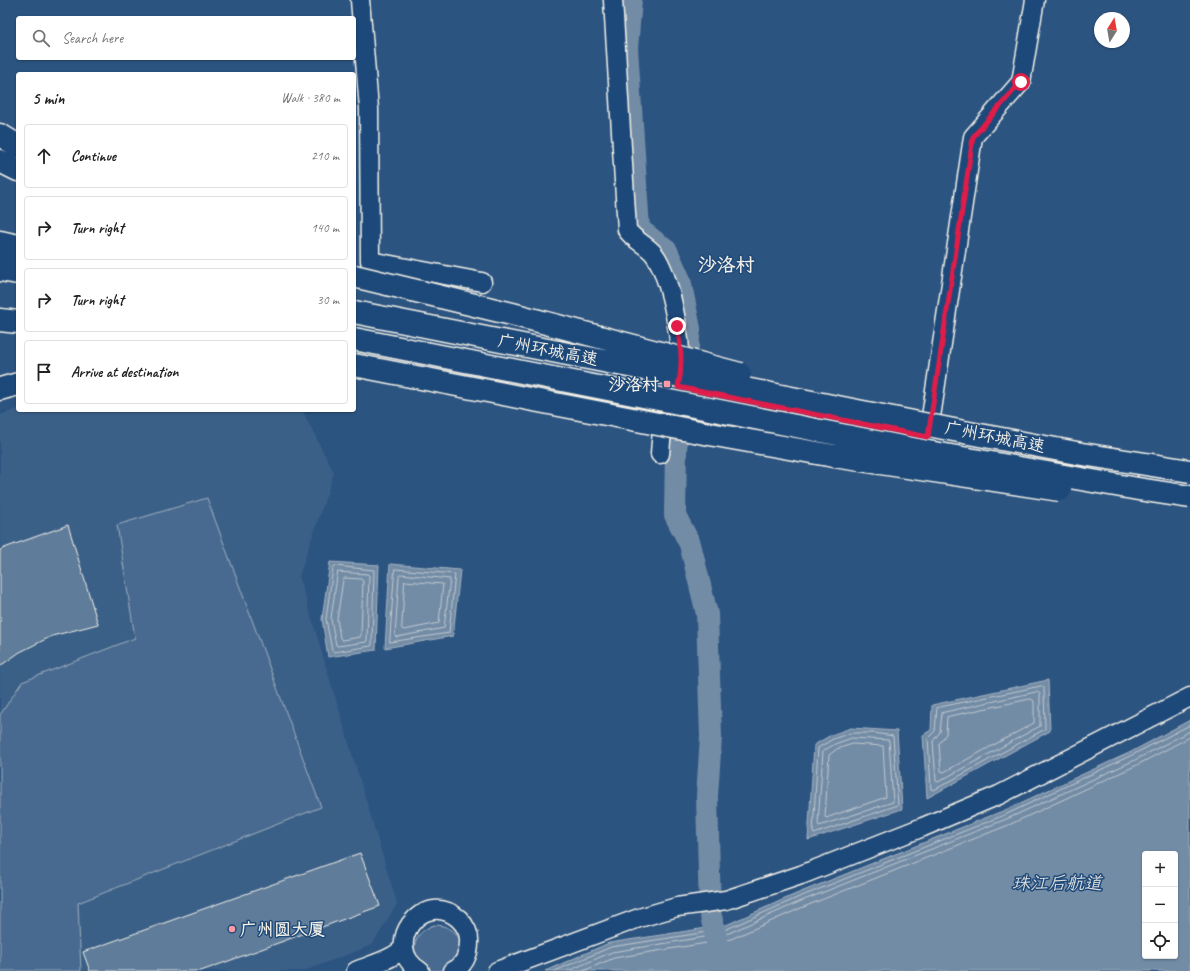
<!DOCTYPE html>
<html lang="en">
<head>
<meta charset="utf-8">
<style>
	:root { --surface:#fff; --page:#f2f2f2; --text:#222; --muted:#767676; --line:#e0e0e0 }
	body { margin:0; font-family:Caveat,"LXGW WenKai TC",sans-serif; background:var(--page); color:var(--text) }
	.controls { position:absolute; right:12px; bottom:12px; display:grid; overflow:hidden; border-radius:4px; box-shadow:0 1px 3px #0004 }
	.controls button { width:36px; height:36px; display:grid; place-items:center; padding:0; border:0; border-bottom:1px solid var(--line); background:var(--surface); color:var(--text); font:20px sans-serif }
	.compass { position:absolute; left:1094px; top:12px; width:36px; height:36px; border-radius:50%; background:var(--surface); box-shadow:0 1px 3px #0004; rotate:11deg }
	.stop { position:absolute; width:12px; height:12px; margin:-9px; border:3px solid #e11d48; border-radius:50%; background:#fff }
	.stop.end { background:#e11d48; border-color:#fff; box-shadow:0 1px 4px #0008 }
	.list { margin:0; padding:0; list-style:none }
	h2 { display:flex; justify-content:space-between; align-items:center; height:52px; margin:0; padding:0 16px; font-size:17px }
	h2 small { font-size:13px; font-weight:400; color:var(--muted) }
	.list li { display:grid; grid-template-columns:26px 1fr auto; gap:12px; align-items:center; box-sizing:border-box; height:64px; margin:0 8px 8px; padding:0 8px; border:1px solid var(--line); border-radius:4px }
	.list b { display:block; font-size:15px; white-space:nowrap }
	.list em { font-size:13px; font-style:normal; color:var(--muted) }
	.icon { flex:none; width:22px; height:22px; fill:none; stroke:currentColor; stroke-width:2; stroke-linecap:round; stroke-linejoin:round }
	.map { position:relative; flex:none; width:1190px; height:971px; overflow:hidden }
	.search { position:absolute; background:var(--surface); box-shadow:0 1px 3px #0004; left:16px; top:16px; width:340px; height:44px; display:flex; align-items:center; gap:10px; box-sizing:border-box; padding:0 14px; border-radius:4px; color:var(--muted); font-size:15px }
	.panel { position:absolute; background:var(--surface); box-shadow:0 1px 3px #0004; left:16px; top:72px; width:340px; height:340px; border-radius:4px }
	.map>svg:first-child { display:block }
	.built { fill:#3b6088 }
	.green { fill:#496b90; stroke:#9eaebc }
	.water { fill:#738ca6; stroke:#a7b4c0; fill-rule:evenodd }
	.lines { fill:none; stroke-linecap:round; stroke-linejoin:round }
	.shore { stroke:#c0c9ce; stroke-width:1 }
	.river { stroke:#738ca6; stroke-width:22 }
	.building { fill:#5e7b9a; stroke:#f4f1e8 }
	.minor-casing { stroke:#f4f1e8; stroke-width:21 }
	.highway-casing { stroke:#f4f1e8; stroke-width:25 }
	.minor { stroke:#1f4a7a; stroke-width:18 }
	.highway { stroke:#1f4a7a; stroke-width:22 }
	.highway-bridge-casing { stroke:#f4f1e8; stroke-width:25; stroke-linecap:butt }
	.highway-bridge { stroke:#1f4a7a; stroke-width:22 }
	.route { stroke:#e11d48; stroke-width:5 }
	.poi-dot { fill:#ff9aa2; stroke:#1f4a7a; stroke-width:1.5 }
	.labels { text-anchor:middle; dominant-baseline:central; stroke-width:3; stroke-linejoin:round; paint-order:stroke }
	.street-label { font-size:17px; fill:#f4f1e8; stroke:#1f4a7a }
	.poi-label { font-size:17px; font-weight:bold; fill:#f4f1e8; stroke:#1f4a7a; text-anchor:end }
	.water-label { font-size:18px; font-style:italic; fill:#dadddb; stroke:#1f4a7a }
	.quarter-label { font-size:19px; font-weight:bold; fill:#f4f1e8; stroke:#1f4a7a }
</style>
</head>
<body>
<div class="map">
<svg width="1190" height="971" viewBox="0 0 1190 971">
	<rect width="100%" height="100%" fill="#2c5481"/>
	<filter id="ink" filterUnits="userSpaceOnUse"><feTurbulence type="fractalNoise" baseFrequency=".025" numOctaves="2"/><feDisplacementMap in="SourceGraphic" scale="8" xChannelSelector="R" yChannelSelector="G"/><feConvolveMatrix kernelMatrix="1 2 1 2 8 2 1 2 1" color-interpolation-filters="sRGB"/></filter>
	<g filter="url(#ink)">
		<path class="built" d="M18 409 302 410 334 473 299 576 397 904 372 945 304 971H0V415Z"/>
		<path class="green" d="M207 498 321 807 78 903 81 971H0V715L22 682 135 638 117 525Z
			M434 925C449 925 458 932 462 946L449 971C442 971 432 971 427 970 420 967 418 962 416 956 411 941 420 930 434 925Z"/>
		<path class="water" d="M330 562 379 565 376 650 328 657 322 619Z
			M390 564 460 570 453 636 385 648Z
			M1048 680 1050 731 927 798 923 735 931 730 932 705Z
			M1190 720V971H545L609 943 726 925 796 894 1005 810 1131 752ZM1145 854H1175V956H1145Z
			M851 728 897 731 902 809 808 840 814 745 831 735Z"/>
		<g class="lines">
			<path class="shore" d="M335 566 374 570 372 645 371 646 334 652 332 651 326 619 333 568Z
				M395 569 455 574 449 633 390 642Z
				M338 572 367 574 369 575 367 640 366 642 338 646 336 645 331 619Z
				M401 574 450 579 444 628 397 637 395 636 399 576Z
				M345 578 361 579 363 581 361 635 360 637 342 640 340 638 337 619 343 580Z
				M405 581 443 584 439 623 404 630 402 629Z
				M1042 686 1044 687 1045 729 934 790 931 789 928 738 935 731 937 708Z
				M1037 692 1040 694V726L938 782 936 781 933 741 940 732 942 713Z
				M1031 699 1034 701V723L944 772 941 771 939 744 946 734 947 717Z
				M851 733H874L893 736 898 805 814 834 813 832 818 748 833 739Z
				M852 738 889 740 893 802 819 826 818 824 823 751 835 744Z
				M853 744 883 746 886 797 826 818 825 816 829 755 837 749Z
				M555 971 611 947 727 929 797 898 1007 814 1132 755 1190 725
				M568 971 612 952 729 933 799 902 1009 818 1135 760 1190 731
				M583 971 614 958 731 939 801 908 1011 824 1137 765 1190 737"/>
			<path class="river" d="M631 0 627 48 639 229 667 251 680 280 690 329 676 449 675 515 690 544 707 614 711 737 707 796 710 912 724 971"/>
		</g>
		<path class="building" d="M68 525 98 624 52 636 20 652 0 666V550L7 547Z
			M360 853 380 906 201 971H90L83 952Z"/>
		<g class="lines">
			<defs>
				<path id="minor" d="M360 0 369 109 370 261 482 282
					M613 0 627 230C635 241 647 245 654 254 671 276 685 354 679 381 677 391 671 399 667 409 662 423 661 439 660 454
					M0 259 18 262
					M354 324 1128 477
					M928 437 973 137 1021 82 1035 0
					M356 971C369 965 397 959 404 946
					M420 971C380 947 422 887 459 919 465 925 470 934 469 943 469 954 464 966 453 971
					M497 971 639 918 677 907 726 900 801 875 923 827 999 795 1190 697"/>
				<path id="highway" d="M0 135 18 146
					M0 161 18 170
					M0 242 18 246
					M0 270 18 273
					M0 320 18 322
					M0 389 18 384"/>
			</defs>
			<use href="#minor" class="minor-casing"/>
			<use href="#highway" class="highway-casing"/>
			<use href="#minor" class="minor"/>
			<use href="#highway" class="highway"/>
			<defs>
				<path id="highway-bridge" d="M354 276 512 314 740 374
					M354 312 969 433 1082 454 1190 471
					M354 339 928 452 1138 489 1190 497
					M354 365 704 433 834 456 1060 490"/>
			</defs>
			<use href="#highway-bridge" class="highway-bridge-casing"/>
			<use href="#highway-bridge" class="highway-bridge"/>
		</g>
	</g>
	<g class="lines" filter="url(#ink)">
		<path class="route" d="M677 326C681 347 683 366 678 387L928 437 973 137 1021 82"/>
	</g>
	<g class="poi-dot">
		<rect x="663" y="380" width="8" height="8" rx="2"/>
		<circle cx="232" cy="929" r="4"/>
	</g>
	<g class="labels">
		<g class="street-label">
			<text transform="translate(548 350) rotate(11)">广州环城高速</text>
			<text transform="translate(995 437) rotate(11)">广州环城高速</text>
		</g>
		<g class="poi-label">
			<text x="659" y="384">沙洛村</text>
			<text x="240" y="929" text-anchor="start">广州圆大厦</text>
		</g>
		<g class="water-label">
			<text x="1057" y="883">珠江后航道</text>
		</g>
		<g class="quarter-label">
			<text x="726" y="265">沙洛村</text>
		</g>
	</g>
</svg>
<div class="controls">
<button>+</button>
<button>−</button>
<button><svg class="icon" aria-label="locate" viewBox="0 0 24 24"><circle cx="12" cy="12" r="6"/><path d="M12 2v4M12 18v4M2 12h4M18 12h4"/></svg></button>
</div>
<svg class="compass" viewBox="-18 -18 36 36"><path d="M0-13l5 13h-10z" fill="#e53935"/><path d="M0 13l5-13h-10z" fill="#767676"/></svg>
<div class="stop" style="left:1021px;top:82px"></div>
<div class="stop end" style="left:677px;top:326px"></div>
<div class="search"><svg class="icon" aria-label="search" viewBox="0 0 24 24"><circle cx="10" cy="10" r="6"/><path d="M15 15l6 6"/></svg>Search here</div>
<section class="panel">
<h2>5 min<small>Walk · 380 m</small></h2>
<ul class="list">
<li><svg class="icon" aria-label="ahead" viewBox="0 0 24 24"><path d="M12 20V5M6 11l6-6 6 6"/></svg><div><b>Continue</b></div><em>210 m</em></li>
<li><svg class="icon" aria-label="right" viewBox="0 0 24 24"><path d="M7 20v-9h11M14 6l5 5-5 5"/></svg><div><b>Turn right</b></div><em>140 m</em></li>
<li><svg class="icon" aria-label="right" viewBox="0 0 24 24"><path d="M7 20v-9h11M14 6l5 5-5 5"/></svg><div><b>Turn right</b></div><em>30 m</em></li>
<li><svg class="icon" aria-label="arrive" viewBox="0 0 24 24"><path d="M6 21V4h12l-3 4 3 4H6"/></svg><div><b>Arrive at destination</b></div></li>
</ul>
</section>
</div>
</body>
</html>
